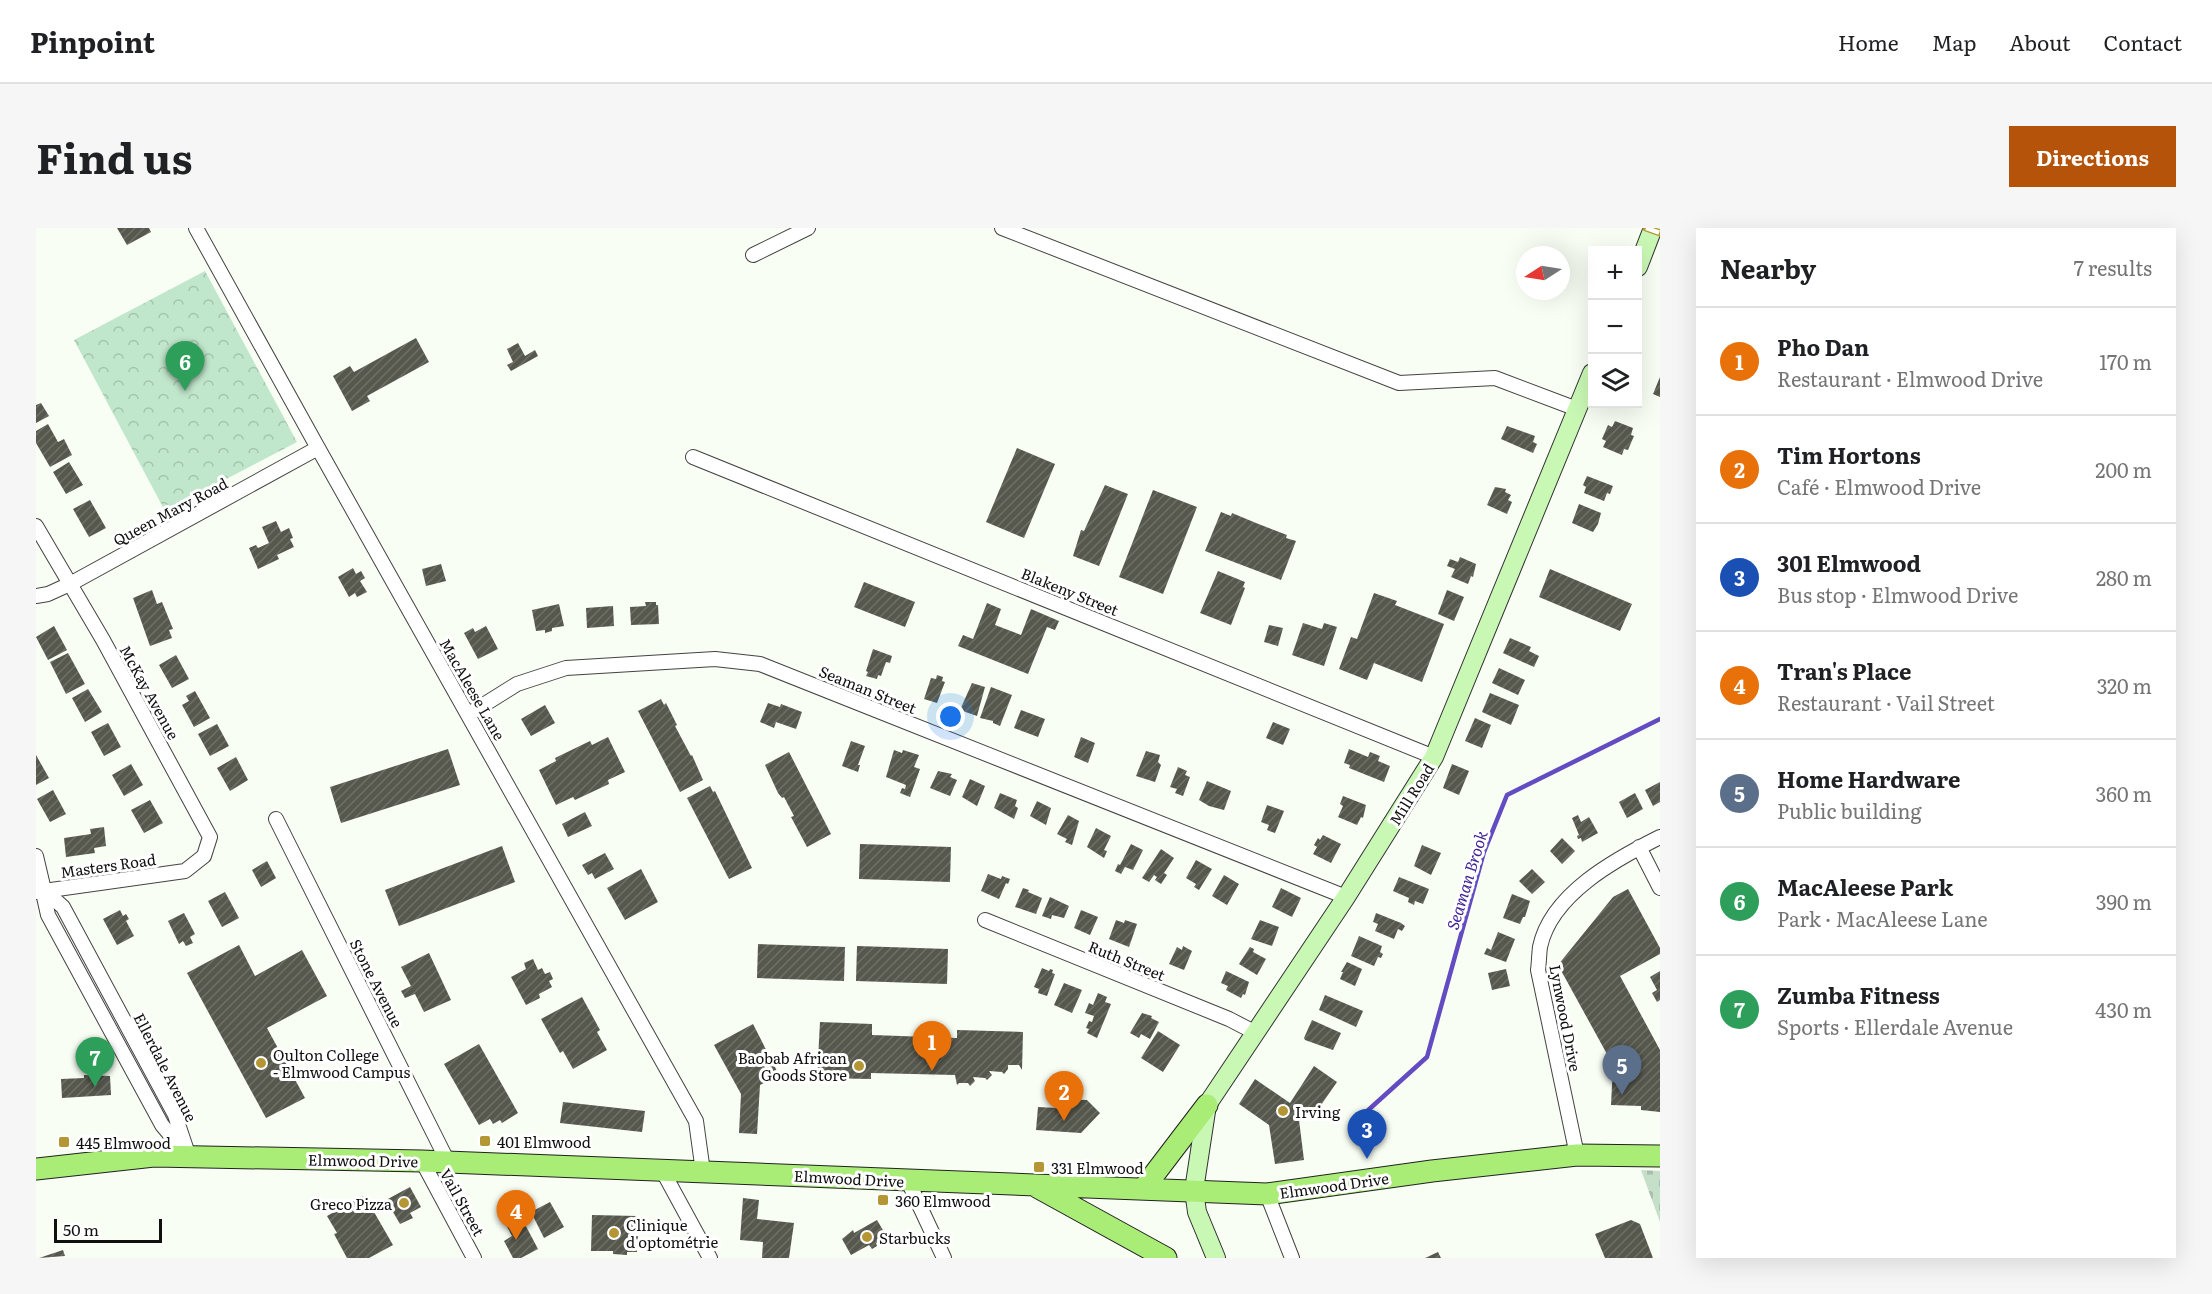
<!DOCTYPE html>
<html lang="en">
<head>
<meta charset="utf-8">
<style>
	:root { --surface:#fff; --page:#f6f6f6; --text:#202124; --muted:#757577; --line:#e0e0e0; --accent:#b45309 }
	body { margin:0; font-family:Literata,serif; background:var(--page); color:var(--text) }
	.controls { position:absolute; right:18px; top:18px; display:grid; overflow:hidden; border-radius:0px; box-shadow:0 6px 24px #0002 }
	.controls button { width:54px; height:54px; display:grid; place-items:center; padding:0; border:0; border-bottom:2px solid var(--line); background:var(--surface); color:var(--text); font:30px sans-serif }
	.compass { position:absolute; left:1480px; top:18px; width:54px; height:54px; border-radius:50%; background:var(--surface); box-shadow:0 6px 24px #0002; rotate:258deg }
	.scale { position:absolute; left:18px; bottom:15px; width:108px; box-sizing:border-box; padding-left:6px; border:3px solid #101010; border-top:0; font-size:16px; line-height:21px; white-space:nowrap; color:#101010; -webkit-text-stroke:4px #fff; paint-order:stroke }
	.you { position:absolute; left:915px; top:489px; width:21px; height:21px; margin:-15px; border:4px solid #fff; border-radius:50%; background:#1a73e8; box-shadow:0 0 0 9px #1a73e833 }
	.badge { display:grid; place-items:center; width:39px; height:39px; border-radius:50%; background:var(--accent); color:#fff; font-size:20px; font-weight:700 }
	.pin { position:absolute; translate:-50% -50px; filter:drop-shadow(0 2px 3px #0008) }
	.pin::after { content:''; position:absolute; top:32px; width:21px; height:18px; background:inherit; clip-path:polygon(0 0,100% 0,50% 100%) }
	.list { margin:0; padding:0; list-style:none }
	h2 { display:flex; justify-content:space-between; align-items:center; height:78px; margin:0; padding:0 24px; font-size:26px }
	h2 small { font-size:20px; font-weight:400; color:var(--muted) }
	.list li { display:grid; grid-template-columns:39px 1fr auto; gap:18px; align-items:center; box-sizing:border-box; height:108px; padding:0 24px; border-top:2px solid var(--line) }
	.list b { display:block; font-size:22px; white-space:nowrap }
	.list p { margin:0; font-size:20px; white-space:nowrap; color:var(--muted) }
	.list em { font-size:20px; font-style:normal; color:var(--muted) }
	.icon { flex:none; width:33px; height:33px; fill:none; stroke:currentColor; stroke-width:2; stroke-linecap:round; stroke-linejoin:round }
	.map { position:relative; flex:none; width:1624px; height:1030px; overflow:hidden; border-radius:0px }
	header { display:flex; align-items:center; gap:36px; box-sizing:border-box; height:84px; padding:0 30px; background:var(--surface); border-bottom:2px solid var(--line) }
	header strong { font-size:28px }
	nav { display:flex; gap:33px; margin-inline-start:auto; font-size:21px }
	.intro { display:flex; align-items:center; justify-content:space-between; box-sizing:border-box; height:144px; padding:0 36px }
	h1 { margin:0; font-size:42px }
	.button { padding:15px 27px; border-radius:0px; background:var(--accent); color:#fff; font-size:21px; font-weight:700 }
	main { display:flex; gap:36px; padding:0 36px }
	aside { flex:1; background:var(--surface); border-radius:0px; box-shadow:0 6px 24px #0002 }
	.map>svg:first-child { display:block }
	.cemetery { fill:url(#cemetery-stones) }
	.park { fill:url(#park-crowns) }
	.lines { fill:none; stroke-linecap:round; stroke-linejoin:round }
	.stream { stroke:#634bc1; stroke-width:4.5 }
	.building { fill:url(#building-hatch) }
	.street-casing { stroke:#434343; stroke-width:16 }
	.secondary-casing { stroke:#323232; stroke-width:20 }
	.primary-casing { stroke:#212121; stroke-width:23 }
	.street { stroke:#fff; stroke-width:14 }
	.secondary { stroke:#c9f8b5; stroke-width:18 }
	.primary { stroke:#a9ec76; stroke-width:21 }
	.rail-casing { stroke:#b49634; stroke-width:7 }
	.rail { stroke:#fff; stroke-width:4.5; stroke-dasharray:14; stroke-linecap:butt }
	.poi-dot { fill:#b49634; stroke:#fff; stroke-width:2 }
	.labels { text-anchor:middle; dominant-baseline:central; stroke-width:6; stroke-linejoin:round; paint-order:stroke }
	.street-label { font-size:15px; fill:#101010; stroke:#fff }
	.poi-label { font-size:15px; fill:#101010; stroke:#fff; text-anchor:start }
	.water-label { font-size:16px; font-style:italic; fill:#402497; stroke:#fff }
</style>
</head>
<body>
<header>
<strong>Pinpoint</strong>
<nav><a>Home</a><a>Map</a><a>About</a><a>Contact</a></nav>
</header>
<div class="intro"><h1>Find us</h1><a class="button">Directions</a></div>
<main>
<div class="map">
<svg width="1624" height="1030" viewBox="0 0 1624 1030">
	<defs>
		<pattern id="cemetery-stones" width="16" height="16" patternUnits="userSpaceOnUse" patternTransform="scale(1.5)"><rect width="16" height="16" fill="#c6dfc9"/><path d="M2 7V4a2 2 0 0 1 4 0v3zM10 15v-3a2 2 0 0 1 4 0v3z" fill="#a9beac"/></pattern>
		<pattern id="park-crowns" width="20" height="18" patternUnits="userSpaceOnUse" patternTransform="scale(1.5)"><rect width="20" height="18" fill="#c0e6cb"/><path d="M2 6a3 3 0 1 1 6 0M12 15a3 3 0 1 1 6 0" fill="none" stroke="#a4c4ad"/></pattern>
		<pattern id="building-hatch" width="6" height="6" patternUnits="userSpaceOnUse" patternTransform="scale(1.5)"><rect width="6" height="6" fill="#56584d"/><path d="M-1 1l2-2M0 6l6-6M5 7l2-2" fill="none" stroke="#6e7068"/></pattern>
	</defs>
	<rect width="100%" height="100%" fill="#f8fef4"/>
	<path class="cemetery" d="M1605 942 1624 943V994Z"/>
	<path class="park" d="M169 43 261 214 129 283 38 112Z"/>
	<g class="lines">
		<path class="stream" d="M1329 885 1391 829 1448 624 1471 567 1624 491"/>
	</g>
	<path class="building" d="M81 0H113L115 4 91 17Z
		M380 110 393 134 331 168 334 173 316 183 297 148 314 138 318 144Z
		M482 115 489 128 499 122 502 128 475 143 471 137 477 134 471 121Z
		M1624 149V169L1617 166Z
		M5 175 13 188 0 195V177Z
		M1579 193 1597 200 1595 207 1598 208 1592 222 1588 221 1586 227 1567 219 1570 213 1566 211 1572 197 1576 199Z
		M12 196 22 214 28 211 36 227 14 239 0 215V203Z
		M1471 198 1499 208 1497 214 1501 216 1497 225 1465 211Z
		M981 220 1019 236 988 310 950 294Z
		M33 234 47 257 30 266 17 244Z
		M1551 248 1577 258 1574 266 1571 265 1568 273 1548 265 1550 259 1547 257Z
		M1069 257 1092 266 1063 338 1037 328 1045 302 1048 303Z
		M1459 259 1470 261 1469 264 1475 267 1472 272 1476 274 1471 286 1451 277Z
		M1117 262 1161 279 1127 366 1083 349Z
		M54 272 70 300 53 309 37 281Z
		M1543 276 1565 285 1562 296 1557 304 1536 295Z
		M1185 284 1195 288 1196 285 1220 295 1251 307 1250 310 1260 313 1245 352 1169 323Z
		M240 293 245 304 253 300 257 310 254 311 258 319 241 327 243 331 222 341 213 320 220 317 222 320 233 315 226 299Z
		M1424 329 1440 336 1437 349 1435 348 1432 356 1415 349 1419 341 1411 338 1414 331 1422 334Z
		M405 336 410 353 390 358 386 341Z
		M317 340 320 346 325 343 329 350 324 353 331 364 321 369 319 365 313 369 302 349Z
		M1514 341 1596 376 1584 403 1503 369Z
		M1182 343 1209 354 1207 359 1209 360 1195 397 1164 385Z
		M828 354 879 374 869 399 818 379Z
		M116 362 121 376 126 374 137 401 133 402 136 410 114 418 97 370Z
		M1411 362 1428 369 1418 393 1402 386Z
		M1338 365 1361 373 1359 377 1408 396 1386 454 1338 435 1331 452 1303 441 1315 409 1321 411Z
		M609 374H620V377H622L623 396 595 397 594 379 610 378Z
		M951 375 965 381 959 397 985 407 995 381 1023 393 1019 402 1011 399 992 446 922 418 927 407 937 411Z
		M523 376 528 398 516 400V403L509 405V402L500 403 496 382Z
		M577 378 578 398 551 400 550 380Z
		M1267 395 1286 401 1288 395 1301 399 1288 438 1256 427Z
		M1233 397 1247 400 1242 418 1228 414Z
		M18 398 31 422 12 432 0 409Z
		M450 398 462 421 442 431 428 405 437 400 439 404Z
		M1474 410 1495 419 1493 423 1503 428 1498 439 1467 425Z
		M837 421 856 428 854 435 850 434 845 448 842 447 841 451 830 448 832 444 830 443Z
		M32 425 49 456 30 466 14 434Z
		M140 427 153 451 136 460 123 437Z
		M1463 440 1489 452 1482 467 1456 455Z
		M901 447 907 449 906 453 909 454 901 475 888 471 895 450 900 451Z
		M936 455 949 459 941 488 924 482Z
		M955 459 976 467 964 498 957 495V493L944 490Z
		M52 461 66 484 49 494 36 470Z
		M159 463 174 490 158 499 146 477 153 473 150 468Z
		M1454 465 1483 477 1475 497 1446 484Z
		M625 471 628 477 630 475 641 497 639 498 655 528 656 527 667 552 644 564 602 483Z
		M732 475 744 479 745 476 766 484 760 501 740 494 738 500 724 494Z
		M509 477 519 495 495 508 485 491Z
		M985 482 1009 491 1002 509 978 500Z
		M1439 490 1455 497 1446 520 1429 513Z
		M1237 494 1254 501 1247 517 1230 510Z
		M72 495 85 519 68 528 55 504Z
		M181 496 193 518 174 528 162 506Z
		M572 509 589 544 572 552 573 556 539 572 537 569 520 577 503 542 520 533 519 530 554 513 556 517Z
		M1045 509 1059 515 1052 535 1038 529Z
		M815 513 829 518 822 537H824L822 544 806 538Z
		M412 521 424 557 305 595 294 559Z
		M1313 521 1332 529 1334 524 1344 528 1342 533 1354 538 1348 554 1313 540 1314 537 1308 535Z
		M858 522 866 525 867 522 883 527 878 539 884 541 874 569 864 565 866 560 869 561 870 557 850 549Z
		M1110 523 1124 527 1122 534 1125 537 1119 554 1100 548Z
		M753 524 795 606 771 619 755 589 758 588 748 569 746 570 742 565 729 537Z
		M0 527 13 550 0 557Z
		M200 529 212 552 194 563 181 540Z
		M95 536 107 557 88 568 76 547Z
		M1416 536 1433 543 1423 567 1407 560Z
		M1142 539 1151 543 1149 547 1154 549 1147 568 1139 565 1141 561 1134 559Z
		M902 543 916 546 914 549 921 552 914 568 894 560Z
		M934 551 949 558 941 578 926 569Z
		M1171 553 1195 563 1188 582 1173 578 1163 572Z
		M1624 554V574L1617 578 1609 562Z
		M674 558 677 564 679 563 716 640 693 651 651 570Z
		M17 562 30 586 14 594 1 571Z
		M964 565 981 572 979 578 982 580 978 591 958 580Z
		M1599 565 1607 581 1591 590 1583 574Z
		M1307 568 1330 577 1327 590 1325 589 1321 597 1302 589 1307 578 1304 576Z
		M114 572 127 595 108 605 95 582Z
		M1001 573 1015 580 1010 597 994 588Z
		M1231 577 1248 583 1239 605 1231 602 1233 597 1225 594Z
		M549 584 556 598 532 609 526 596Z
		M1032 587 1043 593 1036 617 1029 614 1031 611 1021 606Z
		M1542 587 1545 594 1553 589 1562 605 1546 614 1545 610 1542 611 1541 608 1543 607 1536 590Z
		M68 599 70 618 58 620 59 625 30 629 28 610 55 606 54 601Z
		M1060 600 1075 608 1068 622 1071 623 1068 630 1051 619Z
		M1287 607 1305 616 1295 635 1277 626 1281 619 1278 617 1282 610 1284 612Z
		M1526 610 1539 623 1526 636 1514 623Z
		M824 616 915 619 914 654 823 651Z
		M1095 616 1107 622 1097 642 1089 639 1085 646 1079 643 1082 636 1084 637Z
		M1386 617 1405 625 1395 647 1378 638Z
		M466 618 479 654 363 698 349 662Z
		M1125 621 1138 630 1128 645 1131 647 1125 656 1119 652 1121 649 1118 647 1113 654 1106 650Z
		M569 625 578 641 559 651 556 645 552 647 546 637Z
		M1160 632 1176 641 1163 662 1158 659 1160 656 1150 650Z
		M231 633 240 650 225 659 216 642Z
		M605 641 622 674 589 692 571 660Z
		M1496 641 1509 654 1496 666 1483 653Z
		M952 646 965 651 966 648 974 651 972 656 970 655 963 671 945 663Z
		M1188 647 1203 656 1191 677 1176 668Z
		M1363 649 1393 661 1387 676 1379 673 1378 677 1372 674 1373 670 1357 663Z
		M987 660 993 662 992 664 1006 670 1000 686 979 679Z
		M1245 660 1265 670 1256 689 1236 679Z
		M1592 661 1624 720V726L1584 748 1624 822V884L1605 882V878L1575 877 1577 837 1522 737 1577 669Z
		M189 664 203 690 186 699 172 673Z
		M1476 666 1494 673 1489 689H1487L1484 696 1467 690Z
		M1014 669 1033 678 1028 690 1016 687 1015 691 1006 688Z
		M84 682 87 688 90 686 93 691 90 693 98 708 81 717 67 691Z
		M1045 682 1062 689 1054 707 1038 700Z
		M148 685 159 706 154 709 157 715 150 718 147 713 143 716 132 693Z
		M1340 685 1365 695 1369 698 1366 703 1362 701 1358 711 1339 703 1342 696 1337 694Z
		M1080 692 1088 695 1089 692 1101 696 1093 719 1073 711Z
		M1224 692 1243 699 1236 718 1215 711Z
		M1462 704 1479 711 1470 734 1448 726 1451 720 1455 722Z
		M1323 708 1346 718 1344 724 1347 726 1345 730 1342 729 1338 738 1315 728Z
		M722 716 809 719 808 753 721 750Z
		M203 717 219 748 266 722 291 768 231 800 269 870 230 890 151 745Z
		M821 718 912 721 911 756 820 753Z
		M1147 718 1156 723 1148 742 1133 736 1141 719 1146 722Z
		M1214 719 1218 721 1217 724 1230 731 1221 747 1203 736Z
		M393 725 415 772 388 784 379 766 369 770 365 763 375 758 365 739Z
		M497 731 502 742 506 740 509 746 514 744 517 751 513 753 516 759 503 766 504 770 490 777 475 749 490 741 488 735Z
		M1311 734 1326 741 1319 758 1304 751 1307 744H1305Z
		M1006 740 1013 743 1014 741 1017 742 1016 745 1019 746 1011 768 1002 765 1003 761 998 759Z
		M1470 741 1474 758 1456 762 1452 745Z
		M1190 743 1213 754 1209 767 1207 766 1205 770 1190 762 1192 758 1185 755Z
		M1624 743V772L1621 774 1616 765 1621 762 1614 749Z
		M1028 755 1046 762 1036 785 1018 777Z
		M1062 765 1071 769 1069 774 1075 776 1061 810 1051 805 1053 801 1050 800 1053 793 1056 794 1058 788 1049 785 1053 775 1057 777Z
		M1289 767 1327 783 1320 799 1283 782Z
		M546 769 564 802 561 804 571 822 537 841 527 823 524 825 505 791Z
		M1106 785 1116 788 1115 790 1123 794 1114 811 1105 806 1103 810 1094 805Z
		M1276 792 1305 805 1297 822 1269 812 1268 810Z
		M784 794 836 796V807L921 810V802L987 804 986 842 983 837H972V841L968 846 966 844 953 843 956 847 951 852 949 850 937 849 939 853 934 858 932 855H923L921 857 919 847 835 845V851L781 850Z
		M717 796 743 847 724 857 721 906 703 905 705 866 678 817Z
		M1122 803 1144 817 1127 844 1105 830Z
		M443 816 482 885 466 895 464 892 457 896 454 891 443 897 408 836Z
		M1278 838 1301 854 1276 890 1263 892 1268 932 1239 936 1233 897 1203 876 1219 851 1254 875Z
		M48 847 74 848 75 867 26 870 25 851 48 850Z
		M1022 871 1051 872 1064 885 1045 905 1000 902 1002 879 1021 880Z
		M527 874 609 883 606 904 524 895Z
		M374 959 385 979 374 985 377 990 364 996 350 972Z
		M327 968 336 985 338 984 357 1017 333 1030H311L298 1006 301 1005 291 988Z
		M707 970 723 972 721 991 758 995 753 1030H726L727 1014 704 1012Z
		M514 974 528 999 508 1010 495 984Z
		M484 987 502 1021 485 1030H477L468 1013 476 1008 469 995Z
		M556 987 601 988V1024H591V1027L577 1026V1023H555Z
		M841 992 851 1009 840 1015 841 1018 836 1021 833 1017 815 1027 806 1011 817 1002 818 1005Z
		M1595 992 1604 996 1617 1030H1569L1559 1006Z
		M27 1022 29 1028 3 1030Z
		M1402 1024 1405 1030H1389Z"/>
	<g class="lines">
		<defs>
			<path id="street" d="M160 0 282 220 660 893 667 944
				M966 0 1363 155 1459 150 1541 181
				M717 27 772 0
				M657 229 1398 529
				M0 298 67 412 174 609 168 628 149 643 0 664
				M0 368 12 366 34 356 282 220
				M433 486 481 456 530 440 679 431 724 436 1310 669
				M240 591 412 934
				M1603 619 1624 660
				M0 628 8 662 27 679 139 887 153 929
				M6 660 12 687 126 897 147 922
				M949 692 1193 791 1220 805
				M1541 927 1502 742C1503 735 1503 727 1504 719 1515 666 1580 631 1624 609
				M386 933 438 1030
				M626 942 674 1030
				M872 953 908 1030
				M1231 966 1256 1030"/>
			<path id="secondary" d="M1602 39 1617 0
				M1180 1030 1161 984 1158 962 1171 877 1310 669 1398 529 1556 145"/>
			<path id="primary" d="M0 941 118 928 386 933 1231 966 1396 943 1541 927 1624 928
				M1001 959 1130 1030
				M1107 961 1171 877"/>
		</defs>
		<use href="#street" class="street-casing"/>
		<use href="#secondary" class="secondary-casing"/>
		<use href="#primary" class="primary-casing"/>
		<use href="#street" class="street"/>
		<use href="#secondary" class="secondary"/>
		<use href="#primary" class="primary"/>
		<defs>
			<path id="rail" d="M1610 0 1624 5"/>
		</defs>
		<use href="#rail" class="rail-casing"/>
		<use href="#rail" class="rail"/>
	</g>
	<g class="poi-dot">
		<circle cx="225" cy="835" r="6"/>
		<circle cx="823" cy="838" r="6"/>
		<circle cx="1247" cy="883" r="6"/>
		<rect x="443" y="907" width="12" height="12" rx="3"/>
		<rect x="22" y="908" width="12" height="12" rx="3"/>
		<rect x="997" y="933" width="12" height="12" rx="3"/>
		<rect x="841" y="966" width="12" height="12" rx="3"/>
		<circle cx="368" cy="975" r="6"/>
		<circle cx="578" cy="1005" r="6"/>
		<circle cx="831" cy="1009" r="6"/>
	</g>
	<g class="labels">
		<g class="street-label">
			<text transform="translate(134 283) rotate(-28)">Queen Mary Road</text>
			<text transform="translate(1034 363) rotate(22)">Blakeny Street</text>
			<text transform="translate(437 461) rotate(60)">MacAleese Lane</text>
			<text transform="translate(832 461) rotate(22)">Seaman Street</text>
			<text transform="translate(114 464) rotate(61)">McKay Avenue</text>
			<text transform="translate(1375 566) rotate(-58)">Mill Road</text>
			<text transform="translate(72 637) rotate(-8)">Masters Road</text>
			<text transform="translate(1091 732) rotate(22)">Ruth Street</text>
			<text transform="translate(341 755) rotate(63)">Stone Avenue</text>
			<text transform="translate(1530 790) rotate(79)">Lynwood Drive</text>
			<text transform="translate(130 839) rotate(63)">Ellerdale Avenue</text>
			<text transform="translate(327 932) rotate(1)">Elmwood Drive</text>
			<text transform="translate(813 950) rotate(3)">Elmwood Drive</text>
			<text transform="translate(1298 957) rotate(-8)">Elmwood Drive</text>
			<text transform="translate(427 974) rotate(61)">Vail Street</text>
		</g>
		<g class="poi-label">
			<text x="237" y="826">Oulton College<tspan x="237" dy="17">- Elmwood Campus</tspan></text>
			<text x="811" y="829" text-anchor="end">Baobab African<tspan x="811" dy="17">Goods Store</tspan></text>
			<text x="1259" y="883">Irving</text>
			<text x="461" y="913">401 Elmwood</text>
			<text x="40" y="914">445 Elmwood</text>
			<text x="1015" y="939">331 Elmwood</text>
			<text x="859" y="972">360 Elmwood</text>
			<text x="356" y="975" text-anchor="end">Greco Pizza</text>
			<text x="590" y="996">Clinique<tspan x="590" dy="17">d'optométrie</tspan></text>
			<text x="843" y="1009">Starbucks</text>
		</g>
		<g class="water-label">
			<text transform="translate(1430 652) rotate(-73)">Seaman Brook</text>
		</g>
	</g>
</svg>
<div class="controls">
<button>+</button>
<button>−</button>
<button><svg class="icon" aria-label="layers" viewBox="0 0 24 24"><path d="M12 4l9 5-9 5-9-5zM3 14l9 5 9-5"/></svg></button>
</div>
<svg class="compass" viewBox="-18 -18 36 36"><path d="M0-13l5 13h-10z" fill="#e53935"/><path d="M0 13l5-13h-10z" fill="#757577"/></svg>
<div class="scale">50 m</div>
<div class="you"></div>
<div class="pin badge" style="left:896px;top:843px;background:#e8710a">1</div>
<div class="pin badge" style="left:1028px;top:893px;background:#e8710a">2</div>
<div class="pin badge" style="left:1331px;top:931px;background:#1a4fb4">3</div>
<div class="pin badge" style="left:480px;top:1012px;background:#e8710a">4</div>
<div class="pin badge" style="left:1586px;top:867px;background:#5c6f8a">5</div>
<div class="pin badge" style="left:149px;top:163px;background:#2e9e5b">6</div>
<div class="pin badge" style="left:59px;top:859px;background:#2e9e5b">7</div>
</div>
<aside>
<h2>Nearby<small>7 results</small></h2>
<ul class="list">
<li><span class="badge" style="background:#e8710a">1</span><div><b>Pho Dan</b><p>Restaurant · Elmwood Drive</p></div><em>170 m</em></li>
<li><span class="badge" style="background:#e8710a">2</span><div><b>Tim Hortons</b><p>Café · Elmwood Drive</p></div><em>200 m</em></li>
<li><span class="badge" style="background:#1a4fb4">3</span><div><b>301 Elmwood</b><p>Bus stop · Elmwood Drive</p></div><em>280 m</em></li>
<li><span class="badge" style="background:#e8710a">4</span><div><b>Tran's Place</b><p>Restaurant · Vail Street</p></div><em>320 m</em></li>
<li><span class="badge" style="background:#5c6f8a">5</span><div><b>Home Hardware</b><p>Public building</p></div><em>360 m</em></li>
<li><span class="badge" style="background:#2e9e5b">6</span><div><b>MacAleese Park</b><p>Park · MacAleese Lane</p></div><em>390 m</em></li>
<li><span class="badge" style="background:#2e9e5b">7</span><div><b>Zumba Fitness</b><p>Sports · Ellerdale Avenue</p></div><em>430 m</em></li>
</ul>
</aside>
</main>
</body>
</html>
